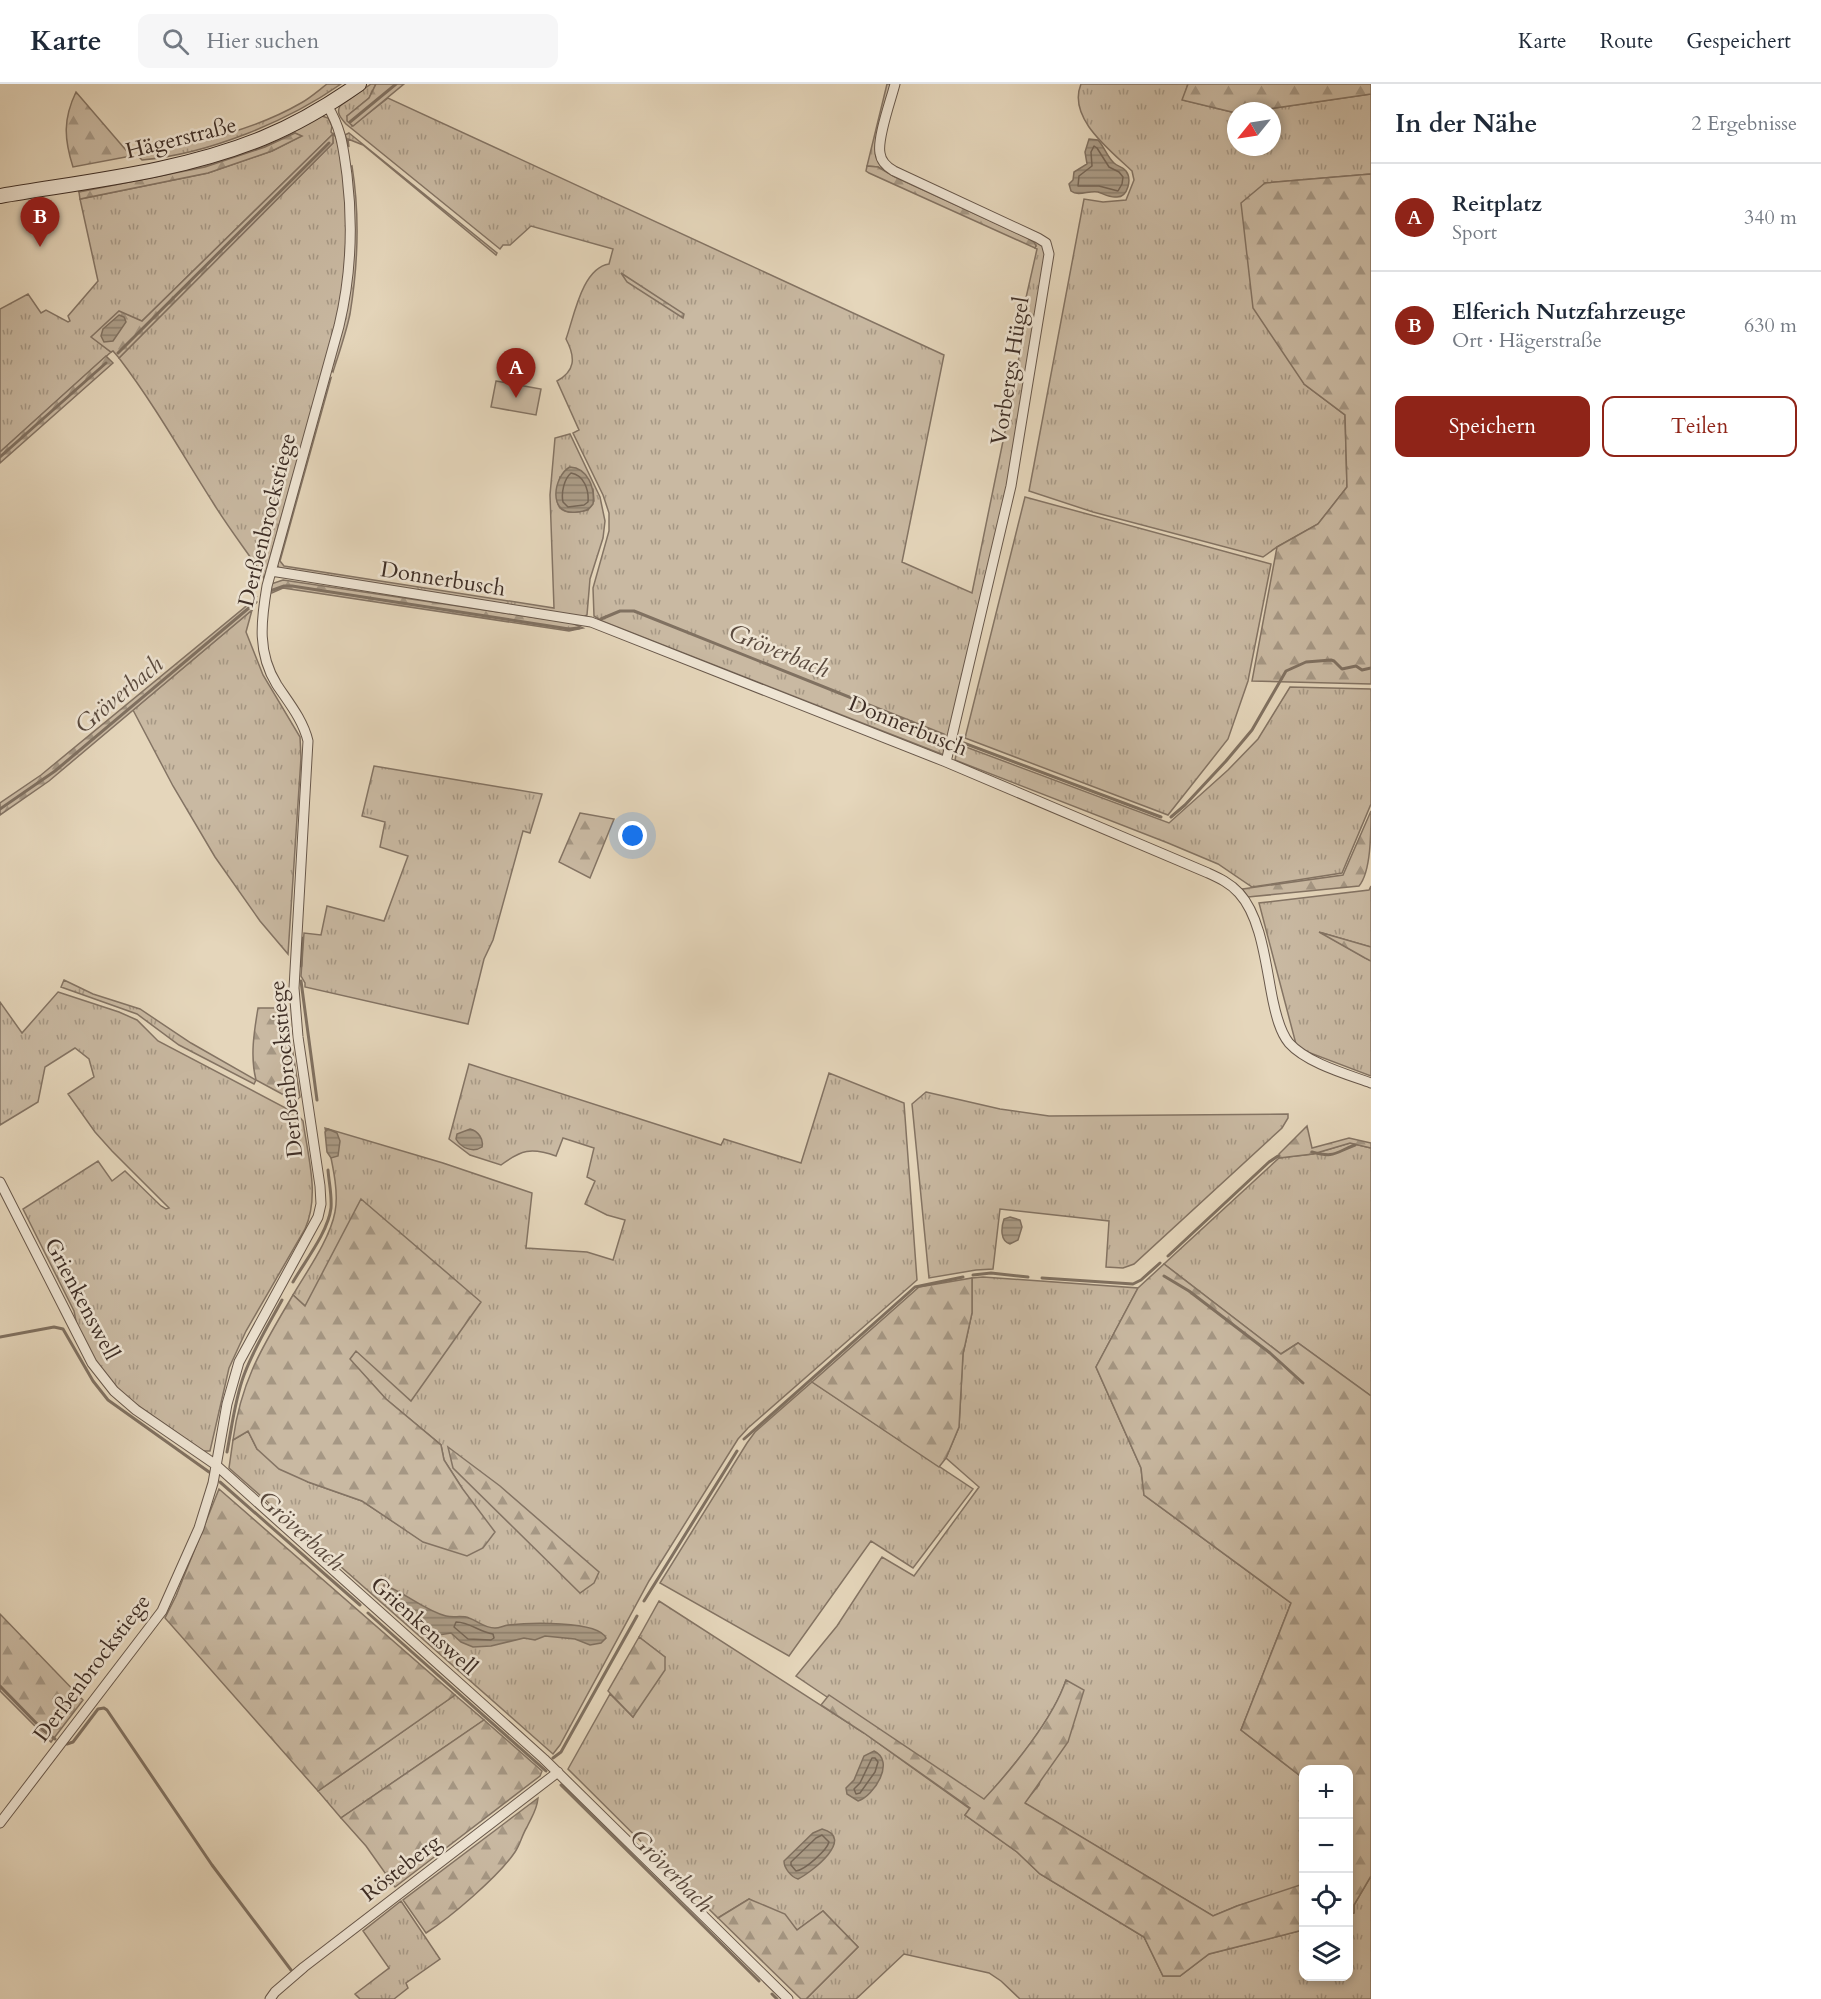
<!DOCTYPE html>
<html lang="de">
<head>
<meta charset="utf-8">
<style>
	:root { --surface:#fff; --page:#f6f6f7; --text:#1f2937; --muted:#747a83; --line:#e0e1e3; --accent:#8f2418 }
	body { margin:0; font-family:Cardo,serif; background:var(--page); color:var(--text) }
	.controls { position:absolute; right:18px; bottom:18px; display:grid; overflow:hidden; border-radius:12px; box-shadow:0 3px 9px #0003 }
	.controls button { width:54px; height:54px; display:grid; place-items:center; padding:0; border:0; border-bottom:2px solid var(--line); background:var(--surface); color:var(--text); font:30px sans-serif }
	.compass { position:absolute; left:1227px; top:18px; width:54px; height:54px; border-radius:50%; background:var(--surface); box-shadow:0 3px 9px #0003; rotate:240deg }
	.you { position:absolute; left:633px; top:752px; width:21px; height:21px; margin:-15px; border:4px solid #fff; border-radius:50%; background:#1a73e8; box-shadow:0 0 0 9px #1a73e833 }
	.badge { display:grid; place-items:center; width:39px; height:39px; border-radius:50%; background:var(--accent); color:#fff; font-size:20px; font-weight:700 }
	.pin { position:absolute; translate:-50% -50px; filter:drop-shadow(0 2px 3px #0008) }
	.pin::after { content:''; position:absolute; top:32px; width:21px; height:18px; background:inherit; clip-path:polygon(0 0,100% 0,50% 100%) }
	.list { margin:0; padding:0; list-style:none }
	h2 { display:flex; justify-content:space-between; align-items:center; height:78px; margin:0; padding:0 24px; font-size:26px }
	h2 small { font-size:20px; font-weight:400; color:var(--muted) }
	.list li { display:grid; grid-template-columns:39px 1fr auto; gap:18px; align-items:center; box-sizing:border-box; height:108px; padding:0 24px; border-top:2px solid var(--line) }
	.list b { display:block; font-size:22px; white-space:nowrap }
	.list p { margin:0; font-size:20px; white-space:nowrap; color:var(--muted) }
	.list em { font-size:20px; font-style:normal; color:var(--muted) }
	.actions { display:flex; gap:12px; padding:18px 24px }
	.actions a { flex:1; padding:14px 0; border:2px solid var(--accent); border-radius:12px; text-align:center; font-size:21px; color:var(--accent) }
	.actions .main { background:var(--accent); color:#fff }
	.icon { flex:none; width:33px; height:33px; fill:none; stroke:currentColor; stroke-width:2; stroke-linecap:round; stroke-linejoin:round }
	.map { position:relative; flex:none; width:1371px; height:1915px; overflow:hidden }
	header { display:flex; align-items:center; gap:36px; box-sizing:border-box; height:84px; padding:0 30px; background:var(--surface); border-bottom:2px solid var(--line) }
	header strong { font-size:28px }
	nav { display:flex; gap:33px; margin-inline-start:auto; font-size:21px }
	.search { width:420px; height:54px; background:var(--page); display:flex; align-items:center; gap:15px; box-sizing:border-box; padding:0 21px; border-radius:12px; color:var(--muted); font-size:22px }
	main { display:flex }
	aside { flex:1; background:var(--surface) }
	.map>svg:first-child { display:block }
	.grass { fill:url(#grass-tufts); stroke:#847464; stroke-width:1.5; fill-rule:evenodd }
	.forest { fill:url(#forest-firs); stroke:#847464; stroke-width:1.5 }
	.pitch { fill:#c9b9a2; stroke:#847464; stroke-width:1.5 }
	.water { fill:url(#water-rules); stroke:#807161; stroke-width:1.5 }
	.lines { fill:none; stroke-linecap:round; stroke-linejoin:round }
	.shore { stroke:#756657; stroke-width:1.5 }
	.stream { stroke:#807161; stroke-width:3 }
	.street-casing { stroke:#68584b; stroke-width:11 }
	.secondary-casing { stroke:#3e2e26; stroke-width:16 }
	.street { stroke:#eee4d3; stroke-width:9 }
	.secondary { stroke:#eee4d3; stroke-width:14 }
	.labels { text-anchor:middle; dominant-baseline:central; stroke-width:5; stroke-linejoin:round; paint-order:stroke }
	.street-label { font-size:22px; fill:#3e2e26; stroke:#eee4d3 }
	.water-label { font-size:24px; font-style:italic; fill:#5a4a3e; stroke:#eee4d3 }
</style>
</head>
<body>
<header>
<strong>Karte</strong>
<div class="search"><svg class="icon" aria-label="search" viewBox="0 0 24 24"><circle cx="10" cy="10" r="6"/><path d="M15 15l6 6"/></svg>Hier suchen</div>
<nav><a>Karte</a><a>Route</a><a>Gespeichert</a></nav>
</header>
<main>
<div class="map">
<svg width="1371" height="1915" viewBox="0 0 1371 1915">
	<defs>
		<pattern id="grass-tufts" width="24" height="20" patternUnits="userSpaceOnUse" patternTransform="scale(1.5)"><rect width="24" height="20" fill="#c9b9a2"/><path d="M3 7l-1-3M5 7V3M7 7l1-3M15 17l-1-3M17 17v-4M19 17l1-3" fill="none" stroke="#a59784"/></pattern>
		<pattern id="forest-firs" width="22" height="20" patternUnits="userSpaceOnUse" patternTransform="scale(1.5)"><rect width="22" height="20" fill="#c9b9a2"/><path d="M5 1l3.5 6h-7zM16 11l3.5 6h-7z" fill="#a59784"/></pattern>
		<pattern id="water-rules" width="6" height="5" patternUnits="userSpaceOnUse" patternTransform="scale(1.5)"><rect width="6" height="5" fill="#ac9d88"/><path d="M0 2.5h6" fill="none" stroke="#8d806f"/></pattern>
	</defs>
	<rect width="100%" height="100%" fill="#e5d6bb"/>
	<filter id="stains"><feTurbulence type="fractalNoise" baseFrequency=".00333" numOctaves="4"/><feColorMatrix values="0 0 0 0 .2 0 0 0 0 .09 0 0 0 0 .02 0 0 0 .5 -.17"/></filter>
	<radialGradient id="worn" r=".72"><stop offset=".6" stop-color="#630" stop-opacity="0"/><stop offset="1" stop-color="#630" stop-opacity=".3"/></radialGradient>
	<path class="grass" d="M327 0H341C287 38 208 70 142 76L137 71C193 59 251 48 301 19 310 14 319 6 327 0Z
		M371 0H376L369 14 347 32 352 42 388 14 944 271 902 478 972 509 1012 313 1023 250V227L1037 165 1035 164 1036 161 1026 153 895 93 878 83 867 82 887 0H892L877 73 1037 157 1043 162 1046 171 1009 401 944 671 602 537 594 532 593 504 609 447V429L603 411 573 349 579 346 557 297C575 287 576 274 566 255 574 233 582 184 609 180L613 165 531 142 510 161H503L500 165 346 40C341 34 336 29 340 22Z
		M1081 0H1188L1183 16 1236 29V63H1272V27H1255L1371 10V90L1265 99 1304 300 1345 331 1347 403 1318 440 1277 463 1263 473 1093 428 1029 407 1084 115 1103 118 1126 116 1134 96 1132 87C1110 66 1067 34 1081 0Z
		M322 32 328 34 332 42 331 48 336 53 340 68 349 141 340 226 264 495 262 490C246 466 227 442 212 417 181 368 154 320 119 274L333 59 332 51 142 237 92 253 111 268 0 368V225L28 210 41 229 46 226 68 238 70 237 68 232 98 197 80 115 208 89 272 67 301 52 295 49 265 63 205 83 79 108 78 105Z
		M349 49 497 169 496 171 363 61 348 55 349 63 345 51Z
		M352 82C360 131 358 181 350 230 346 249 339 269 333 288L330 284 341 247 350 83Z
		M331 294 280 477 284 482 554 524 550 411 555 354 570 350 600 413 605 437 603 454 590 495 587 531 583 533 280 486 276 478 328 296ZM560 393 593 405 594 417 588 426C556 434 553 421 560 393Z
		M1025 413 1271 480 1248 597 1228 655 1168 731 965 654Z
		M252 526 246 548 263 591 300 653 301 674 288 870 260 837 215 773 173 702 133 626Z
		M1290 603 1371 605V720L1342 789 1252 803 1218 780 1168 759 955 676 958 660 1169 739 1228 686 1258 655Z
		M374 682 542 710 530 749 523 747 493 856 484 875 468 940 305 903V899L301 892 304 849 321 851 327 822 384 837 408 772 380 763 385 738 362 732Z
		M1371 802V863L1322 849 1371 877V992L1297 964 1259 819 1369 806Z
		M64 896 93 910 140 925 191 959 256 996 254 1000 179 961 137 930 61 903Z
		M58 908 119 928 137 936 158 957 297 1030 303 1037C308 1074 320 1111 305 1145L246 1247 229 1284 210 1367H203L129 1315 110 1298 96 1278 77 1242 74 1227 23 1125 98 1077 112 1097 125 1087 161 1122 166 1125 169 1124 112 1067 95 1048 68 1010 94 993 89 975 75 964 45 983 38 1018 0 1041V918L22 949Z
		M469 980 721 1061 724 1055 801 1079 829 989 904 1019 917 1196 748 1344 738 1355 649 1497 560 1661 553 1670 229 1384 233 1356 248 1347 257 1365 308 1398 362 1417 424 1458 462 1404 444 1376 441 1361 386 1315 349 1275 355 1267 293 1211C307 1187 330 1155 335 1128 340 1104 329 1068 325 1044L443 1079 532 1109 526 1164 587 1168 613 1176 625 1136 607 1131 585 1120 595 1097 587 1093 594 1064 563 1054 556 1072C531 1063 521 1066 501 1081L470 1071 449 1055Z
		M926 1008 1000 1025 1049 1032 1288 1030V1034L1282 1044 1134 1180 1123 1184 1106 1183 1109 1137 1000 1125 993 1185 976 1186 929 1194 912 1020Z
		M1350 1059 1371 1064V1312L1298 1259 1281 1270 1164 1180 1279 1074 1313 1070Z
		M983 1193 1138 1204 1096 1283 1141 1384 1144 1411 1291 1519 1241 1646 1303 1694V1800L1299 1803 1237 1822 1213 1832 1024 1719 1039 1701 1066 1596C1053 1636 1012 1684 984 1716L829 1612 827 1613 796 1592 837 1542 882 1473 914 1492 979 1403 946 1374 959 1343 963 1270 972 1229V1194Z
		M812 1298 973 1405 913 1484 871 1457 789 1572 660 1499 747 1359 755 1348Z
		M659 1517 864 1649 970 1725 965 1731 1017 1768 1040 1790 1144 1853 1163 1892H1180L1209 1870 1303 1846 1304 1892H1348L1349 1830 1354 1829V1821L1371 1792V1915H1020L1001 1897 989 1889 904 1870 856 1915H806L858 1863 823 1827 797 1846 749 1815 718 1834 568 1685 610 1610 633 1633 665 1573 639 1553Z
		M455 1611 484 1636 341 1734 318 1707Z
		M401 1817 440 1875 406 1899 408 1904 394 1915H360L355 1910 389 1884 363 1847Z"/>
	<path class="forest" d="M376 0H404L353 42 347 37V32L369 14Z
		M1188 0H1371V10L1255 27H1236V29L1182 16Z
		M76 8 131 72 73 83C64 55 63 35 76 8Z
		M295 49 302 52 272 67 208 89 80 115 79 108 205 83 265 63Z
		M333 50V59L119 274 113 267 111 268 91 253 119 227 142 237Z
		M867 82 878 83 895 93 1026 153 1034 158 1036 162 1035 164 869 89 866 87Z
		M1371 90V600L1252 597 1277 463 1318 440 1347 403 1345 331 1304 300 1253 224 1241 119 1265 99Z
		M621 189 684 230 683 234 627 198Z
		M106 272 113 279 0 379V368Z
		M283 496 572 539 583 544 569 547 283 504 272 509 271 500Z
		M256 514 252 526 49 697 0 731V719L41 691Z
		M1371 727C1371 749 1371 788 1359 802L1248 813 1242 805 1343 791Z
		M580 729 614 735 590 794 559 778Z
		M1319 848 1371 863V877L1365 874Z
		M258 924H288V938L300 1013 295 1017 256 996C250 973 254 948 258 924Z
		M1307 1042 1312 1064 1349 1054 1371 1059V1064L1350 1059 1313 1070 1279 1074V1070Z
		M361 1115 481 1218 411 1317 356 1267 350 1275 386 1315 441 1361 444 1376 462 1404 495 1448 483 1464 467 1472 423 1458 362 1417 308 1398 279 1385 257 1365 248 1347 233 1356C241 1296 263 1262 293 1211L305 1222Z
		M1164 1180 1281 1270 1298 1259 1371 1312V1792L1354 1821V1829L1349 1830 1348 1686H1304L1303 1694 1241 1646 1291 1519 1144 1411 1141 1384 1096 1283 1138 1204Z
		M972 1194V1229L963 1270 959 1343 946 1374 939 1383 812 1298 919 1203Z
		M448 1363 500 1402 599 1488 594 1499 580 1509 453 1384Z
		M219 1405 455 1611 318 1707 165 1534 176 1512Z
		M0 1530 83 1616 51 1658 0 1607Z
		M639 1553 665 1573V1586L633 1633 608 1607Z
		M1066 1596 1084 1606 1068 1658 1025 1719 1213 1832 1237 1822 1303 1800V1846L1209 1870 1180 1892H1163L1144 1853 1040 1790 1017 1768 965 1731 970 1724 864 1649 821 1621 829 1611 984 1715C1012 1685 1053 1635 1066 1596Z
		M484 1636 542 1687 540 1692 395 1803 366 1762 341 1734Z
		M538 1714C537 1726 532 1732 527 1743 522 1751 520 1761 515 1768 499 1792 451 1833 426 1849L403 1816Z
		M749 1815 785 1830 797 1846 823 1827 858 1863 806 1915H801L718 1834Z"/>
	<path class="pitch" d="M496 297 541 305 536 331 491 323Z"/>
	<path class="water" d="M1089 55 1098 56C1104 62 1107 73 1114 79 1118 83 1122 82 1126 87 1132 95 1128 113 1117 113 1110 114 1104 110 1098 108 1089 106 1079 113 1071 107L1069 100 1073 96 1074 88 1087 80 1085 68Z
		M119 231 124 233 126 238 113 257 104 258 101 252 103 245Z
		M570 383C588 384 595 404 593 420 589 426 585 427 577 428 546 432 554 391 570 383Z
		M328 1045 337 1049 340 1057 338 1072 331 1074 327 1068 325 1048Z
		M470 1045C478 1047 484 1055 482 1063 473 1069 461 1064 456 1055L457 1050Z
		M1010 1133 1020 1136 1022 1143 1018 1156 1010 1160C1000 1157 1001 1144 1004 1135Z
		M384 1501C406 1509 424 1526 446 1532 454 1534 462 1531 469 1534 478 1537 484 1544 495 1544 499 1544 503 1542 508 1541 527 1539 598 1536 606 1554L601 1559 590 1561 575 1555 545 1552 535 1556 524 1554 491 1562 473 1563 461 1558 451 1549 439 1551 430 1543 405 1532 384 1511 381 1507Z
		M874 1667C896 1677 874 1712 858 1717L847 1710 846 1704 854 1696 864 1672Z
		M822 1745C856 1754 812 1788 798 1795 791 1793 784 1784 784 1777L813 1749Z"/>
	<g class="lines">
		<path class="shore" d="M1094 62 1097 64 1109 83 1119 88 1123 93 1122 100 1118 107 1099 102H1078L1079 92 1092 82 1091 68Z
			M571 389C584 391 589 406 588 418L584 421 568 423 563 418C561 409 564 395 571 389Z
			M456 1538C470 1538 479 1548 493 1550L494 1554 491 1556 468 1555 454 1543Z
			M872 1674H875L878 1678 875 1688 860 1709 856 1710 854 1705 860 1699Z
			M822 1751 829 1758C827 1766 805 1786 796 1787L791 1781V1778L816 1754Z"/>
		<path class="stream" d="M350 38 396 0
			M118 269 329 59
			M0 373 106 279
			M273 506 284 502H292L569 545 579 544
			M601 535 620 527H634L944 651
			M961 658 1161 733
			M0 725 55 687 256 518
			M1171 733 1185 721 1226 677 1252 646 1286 587 1306 578 1331 576 1334 577 1342 585 1356 582 1362 586 1371 584
			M301 882 302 854
			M301 897 317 1016
			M1312 1068C1335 1074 1334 1069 1355 1061
			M1168 1172 1269 1078 1278 1072
			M973 1191 991 1189 1028 1193
			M1164 1192 1189 1207 1270 1269 1303 1299
			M1042 1194 1133 1200 1141 1196 1160 1179
			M293 1198C305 1177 328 1148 331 1124 332 1111 329 1099 328 1086
			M0 1253 54 1243 63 1245 93 1297 108 1316 209 1388
			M744 1355 915 1203 963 1193
			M227 1368C232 1342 235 1315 244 1291 254 1264 269 1240 282 1216
			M220 1398 360 1521
			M644 1517 737 1367
			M368 1529 546 1687
			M0 1602 43 1646 55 1655
			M67 1660 73 1658 98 1625 104 1624 107 1626 212 1781 291 1886
			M553 1674 561 1668 571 1650 637 1532
			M561 1701 759 1897
			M772 1910 777 1915"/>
		<defs>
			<path id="street" d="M895 0C891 16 877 54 880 69 881 78 887 83 894 87L1038 154 1046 159 1049 170 1011 402 946 678
				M271 487 591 538 946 678 1208 789C1219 794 1230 799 1239 809 1262 834 1266 884 1273 917 1276 931 1280 948 1289 959 1307 979 1346 990 1371 999
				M0 1098 92 1279 114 1307 136 1326 216 1381 544 1675 788 1915
				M0 1739 162 1527 199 1444 213 1399 227 1320 239 1278 318 1133 321 1120 320 1102 298 953 294 904 308 657C303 636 289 619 277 601 257 569 261 537 267 502L339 242C351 192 353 141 347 91 343 63 342 46 327 21
				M270 1915 275 1908 304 1883 558 1688"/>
			<path id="secondary" d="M0 112C88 97 180 88 263 54 297 40 329 21 359 0"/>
		</defs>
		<use href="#street" class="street-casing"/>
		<use href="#secondary" class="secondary-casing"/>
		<use href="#street" class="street"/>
		<use href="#secondary" class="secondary"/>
	</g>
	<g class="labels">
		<g class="street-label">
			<text transform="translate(181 54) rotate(-14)">Hägerstraße</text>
			<text transform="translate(1010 287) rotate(-81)">Vorbergs Hügel</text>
			<text transform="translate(267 436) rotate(-76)">Derßenbrockstiege</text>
			<text transform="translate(443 495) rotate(9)">Donnerbusch</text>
			<text transform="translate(908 642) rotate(22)">Donnerbusch</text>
			<text transform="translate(286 985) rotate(-96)">Derßenbrockstiege</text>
			<text transform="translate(82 1215) rotate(62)">Grienkenswell</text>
			<text transform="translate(424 1542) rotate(42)">Grienkenswell</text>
			<text transform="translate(92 1584) rotate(-53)">Derßenbrockstiege</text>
			<text transform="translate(401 1784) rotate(-38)">Rösteberg</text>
		</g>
		<g class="water-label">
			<text transform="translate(779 567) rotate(22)">Gröverbach</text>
			<text transform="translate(119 611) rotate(-40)">Gröverbach</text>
			<text transform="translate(301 1447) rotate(42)">Gröverbach</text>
			<text transform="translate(671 1787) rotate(45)">Gröverbach</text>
		</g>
	</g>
	<rect width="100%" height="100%" filter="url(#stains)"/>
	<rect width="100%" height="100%" fill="url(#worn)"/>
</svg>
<div class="controls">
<button>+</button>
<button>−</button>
<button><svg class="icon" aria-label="locate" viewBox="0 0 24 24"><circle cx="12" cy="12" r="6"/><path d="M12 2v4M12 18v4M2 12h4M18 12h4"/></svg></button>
<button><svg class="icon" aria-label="layers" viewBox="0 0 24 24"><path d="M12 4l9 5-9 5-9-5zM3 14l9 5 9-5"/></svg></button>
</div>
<svg class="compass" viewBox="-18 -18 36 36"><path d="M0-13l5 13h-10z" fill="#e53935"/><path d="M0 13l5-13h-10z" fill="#747a83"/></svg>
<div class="you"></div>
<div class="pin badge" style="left:516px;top:314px">A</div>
<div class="pin badge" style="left:40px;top:163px">B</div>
</div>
<aside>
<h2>In der Nähe<small>2 Ergebnisse</small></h2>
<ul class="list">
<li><span class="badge">A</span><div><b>Reitplatz</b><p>Sport</p></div><em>340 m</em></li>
<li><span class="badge">B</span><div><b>Elferich Nutzfahrzeuge</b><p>Ort · Hägerstraße</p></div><em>630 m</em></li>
</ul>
<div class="actions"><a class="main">Speichern</a><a>Teilen</a></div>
</aside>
</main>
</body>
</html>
